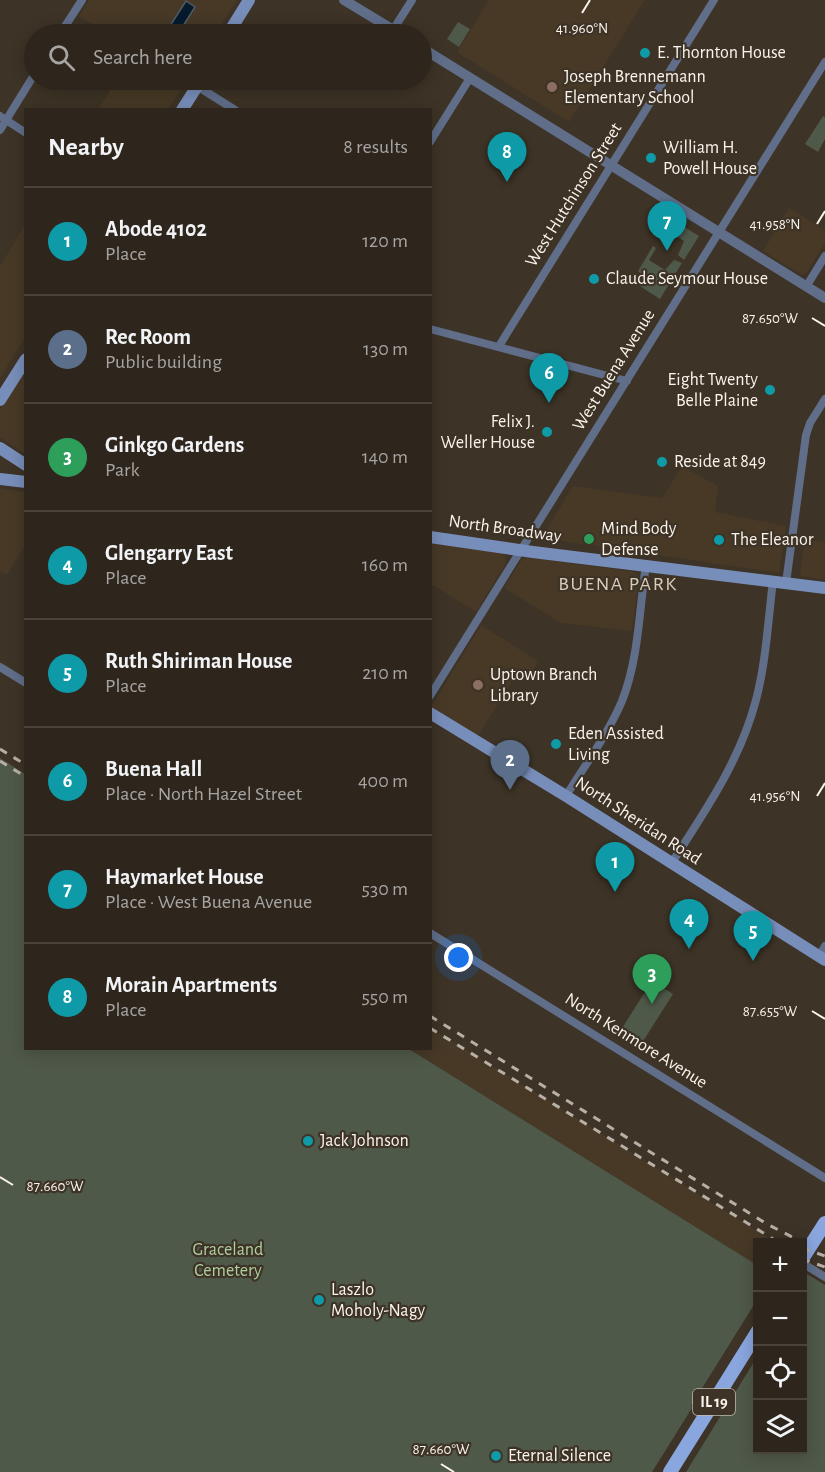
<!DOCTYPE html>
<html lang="en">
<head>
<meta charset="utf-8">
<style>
	:root { --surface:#2e261c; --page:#3a3229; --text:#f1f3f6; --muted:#a7a5a3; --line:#49433b; --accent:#8c9099 }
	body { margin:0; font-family:"Alegreya Sans",sans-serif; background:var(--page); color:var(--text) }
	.controls { position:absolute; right:18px; bottom:18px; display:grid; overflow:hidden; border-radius:0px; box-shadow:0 3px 15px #0003 }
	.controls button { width:54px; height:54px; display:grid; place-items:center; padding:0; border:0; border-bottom:2px solid var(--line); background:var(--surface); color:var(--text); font:30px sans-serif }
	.you { position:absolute; left:459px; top:958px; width:21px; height:21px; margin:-15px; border:4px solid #fff; border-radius:50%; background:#1a73e8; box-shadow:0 0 0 9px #1a73e833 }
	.badge { display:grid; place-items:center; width:39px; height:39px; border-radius:50%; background:var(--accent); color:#fff; font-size:20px; font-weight:700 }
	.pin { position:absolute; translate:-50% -50px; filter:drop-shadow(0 2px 3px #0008) }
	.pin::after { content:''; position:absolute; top:32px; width:21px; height:18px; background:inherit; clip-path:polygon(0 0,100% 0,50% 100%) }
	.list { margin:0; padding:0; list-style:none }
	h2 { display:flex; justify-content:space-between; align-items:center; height:78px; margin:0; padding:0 24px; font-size:26px }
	h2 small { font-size:20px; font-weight:400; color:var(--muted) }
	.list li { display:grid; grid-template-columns:39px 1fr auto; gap:18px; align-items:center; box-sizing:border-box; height:108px; padding:0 24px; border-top:2px solid var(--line) }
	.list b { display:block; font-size:22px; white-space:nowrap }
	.list p { margin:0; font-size:20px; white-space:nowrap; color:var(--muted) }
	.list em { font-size:20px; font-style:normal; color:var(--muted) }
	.icon { flex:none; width:33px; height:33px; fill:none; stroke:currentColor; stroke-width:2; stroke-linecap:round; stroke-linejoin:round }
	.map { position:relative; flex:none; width:825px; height:1472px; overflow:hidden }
	.search { position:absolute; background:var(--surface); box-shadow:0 3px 15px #0003; left:24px; top:24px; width:408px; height:66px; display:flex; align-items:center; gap:15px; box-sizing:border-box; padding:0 21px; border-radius:33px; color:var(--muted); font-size:22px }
	.panel { position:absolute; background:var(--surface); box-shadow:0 3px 15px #0003; left:24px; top:108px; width:408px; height:942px; border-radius:0px }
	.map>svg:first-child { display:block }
	.built { fill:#473926 }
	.green { fill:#4f5949 }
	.water { fill:#061a2c; stroke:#4f5b66; stroke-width:1.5 }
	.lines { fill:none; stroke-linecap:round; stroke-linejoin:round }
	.minor { stroke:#606e8a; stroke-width:8 }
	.tertiary { stroke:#606e8a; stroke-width:10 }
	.secondary { stroke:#788eba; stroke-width:12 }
	.primary { stroke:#8aa6df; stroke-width:14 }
	.rail { stroke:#b8b0a7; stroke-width:3; stroke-dasharray:8 8; stroke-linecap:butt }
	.ticks { fill:none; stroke:#faf4ec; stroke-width:2 }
	.culture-dot { fill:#0f9aa8; stroke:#3d3326; stroke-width:2 }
	.education-dot { fill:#8d6e63; stroke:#3d3326; stroke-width:2 }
	.leisure-dot { fill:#2e9e5b; stroke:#3d3326; stroke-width:2 }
	.labels { text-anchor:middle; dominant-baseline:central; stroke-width:4.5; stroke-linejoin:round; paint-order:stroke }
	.shield { fill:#3d3326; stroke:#c1bab1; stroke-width:1.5 }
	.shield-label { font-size:16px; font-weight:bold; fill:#faf4ec }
	.poi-label { font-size:18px; fill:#faf4ec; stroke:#3d3326; text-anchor:start }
	.street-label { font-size:18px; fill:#faf4ec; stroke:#3d3326 }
	.park-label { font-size:18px; fill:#afcf9f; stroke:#3d3326 }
	.neighbourhood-label { font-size:20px; letter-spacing:1.5px; fill:#d9ccbc; stroke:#3d3326 }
	.ticks-label { font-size:15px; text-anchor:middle; fill:#faf4ec; stroke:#3d3326; stroke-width:4.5; stroke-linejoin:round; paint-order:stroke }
</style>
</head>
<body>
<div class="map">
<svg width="825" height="1472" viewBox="0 0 825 1472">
	<rect width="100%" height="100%" fill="#3d3326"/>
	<path class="built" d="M89 0H237L215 34H109L79 16Z
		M489 0H645L569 122 457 52Z
		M117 80H187L168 109H98Z
		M789 208 825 230V243L807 272 802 275 763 251Z
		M25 225V338L0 378V266Z
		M25 367V454L0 437V408Z
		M682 466 718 486 715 512 786 526 779 573 541 538 573 486 662 498Z
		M0 488 25 492V545L7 575 0 571Z
		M804 540 825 542V580L800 576Z
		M431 543 501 553 505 556 506 563 476 612 431 584Z
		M527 557 635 572 639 577 632 631 561 623 504 588 522 559Z
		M481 625 538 661 528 678 518 672 478 736 433 708 432 705Z
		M431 1028 562 1109 775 1242H758L757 1265 409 1049 430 1048Z"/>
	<path class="green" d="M458 22 470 29 459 47 447 39Z
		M823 116 825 117V139L818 152 805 144Z
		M675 221 699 236 684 260 678 255 684 241 669 231Z
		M653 246 656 248 649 260 665 270 674 260 682 263 660 299 635 283 641 274 638 271Z
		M0 758 25 774 26 1048 409 1049 757 1265V1300L691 1406 692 1408 652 1472H0Z
		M652 981 673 994 640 1046 619 1033Z
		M803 1274H807L825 1285V1472H686L757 1357 758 1450H802Z"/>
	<path class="water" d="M186 1 195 7 178 34 168 29Z"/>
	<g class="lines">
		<path class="minor" d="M393 30 412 0
			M60 34 82 0
			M197 86 235 110
			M0 116 26 133
			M0 130 34 75
			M430 142 470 78
			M806 287 825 256
			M430 329 627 381
			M499 346 714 0
			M786 583 806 435 810 423 825 399
			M0 667 26 683
			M430 696 825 62
			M566 796C585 765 608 734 622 701 639 658 639 610 646 565
			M671 864C705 811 740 761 756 700 766 662 768 621 773 581
			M430 933 825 1178
			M819 956 825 946
			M802 1263 825 1277"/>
		<path class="tertiary" d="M344 0 400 34
			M422 48 825 298"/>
		<path class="secondary" d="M228 34 249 0
			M182 110 201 80
			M0 400 26 359
			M0 448 26 465
			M0 479 26 482
			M430 537 533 552 825 588
			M430 713 566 796 825 960"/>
		<path class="primary" d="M802 1259 825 1223
			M670 1472 758 1331"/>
		<path class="rail" d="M0 749 26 765
			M0 761 26 777
			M430 1016 767 1224 802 1242
			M430 1028 778 1242
			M802 1248 825 1256
			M802 1259 825 1267"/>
	</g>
	<path class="ticks" d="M582 13 590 0M817 224 825 211M812 318 825 326M817 796 825 783M812 1011 825 1019M0 1177 13 1185M441 1464 454 1472"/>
	<g class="culture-dot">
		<circle cx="645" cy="53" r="6"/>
		<circle cx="651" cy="158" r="6"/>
		<circle cx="594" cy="279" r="6"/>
		<circle cx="770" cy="390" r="6"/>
		<circle cx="547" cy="432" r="6"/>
		<circle cx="662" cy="462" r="6"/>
		<circle cx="719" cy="540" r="6"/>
		<circle cx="556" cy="744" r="6"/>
		<circle cx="308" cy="1141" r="6"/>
		<circle cx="319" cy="1300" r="6"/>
		<circle cx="496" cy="1456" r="6"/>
	</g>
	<g class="education-dot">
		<circle cx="552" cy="87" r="6"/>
		<circle cx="478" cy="685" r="6"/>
	</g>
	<circle class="leisure-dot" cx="589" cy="539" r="6"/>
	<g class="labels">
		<rect class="shield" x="693" y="1389" width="42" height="26" rx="4.5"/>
		<g class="shield-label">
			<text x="714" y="1402">IL 19</text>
		</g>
		<g class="poi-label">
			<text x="657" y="53">E. Thornton House</text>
			<text x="564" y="77">Joseph Brennemann<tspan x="564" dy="21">Elementary School</tspan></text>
			<text x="663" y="148">William H.<tspan x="663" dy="21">Powell House</tspan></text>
			<text x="606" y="279">Claude Seymour House</text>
			<text x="758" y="380" text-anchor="end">Eight Twenty<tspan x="758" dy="21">Belle Plaine</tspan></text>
			<text x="535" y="422" text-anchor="end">Felix J.<tspan x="535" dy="21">Weller House</tspan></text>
			<text x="674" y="462">Reside at 849</text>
			<text x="601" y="529">Mind Body<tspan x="601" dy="21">Defense</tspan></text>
			<text x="731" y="540">The Eleanor</text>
			<text x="490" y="675">Uptown Branch<tspan x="490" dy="21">Library</tspan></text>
			<text x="568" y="734">Eden Assisted<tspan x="568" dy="21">Living</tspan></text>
			<text x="320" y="1141">Jack Johnson</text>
			<text x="331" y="1290">Laszlo<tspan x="331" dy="21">Moholy-Nagy</tspan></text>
			<text x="508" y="1456">Eternal Silence</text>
		</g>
		<g class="street-label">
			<text transform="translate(574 195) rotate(-58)">West Hutchinson Street</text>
			<text transform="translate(614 370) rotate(-58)">West Buena Avenue</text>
			<text transform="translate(505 529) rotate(8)">North Broadway</text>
			<text transform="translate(638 821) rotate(33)">North Sheridan Road</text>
			<text transform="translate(636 1041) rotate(32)">North Kenmore Avenue</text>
		</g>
		<g class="park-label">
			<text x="228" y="1250">Graceland<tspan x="228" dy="21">Cemetery</tspan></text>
		</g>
		<g class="neighbourhood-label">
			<text x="618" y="584">BUENA PARK</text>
		</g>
	</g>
	<g class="ticks-label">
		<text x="582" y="33">41.960°N</text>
		<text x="775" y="229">41.958°N</text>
		<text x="770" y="323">87.650°W</text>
		<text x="775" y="801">41.956°N</text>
		<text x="770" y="1016">87.655°W</text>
		<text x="55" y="1191">87.660°W</text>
		<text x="441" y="1454">87.660°W</text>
	</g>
</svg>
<div class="controls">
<button>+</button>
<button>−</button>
<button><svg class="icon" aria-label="locate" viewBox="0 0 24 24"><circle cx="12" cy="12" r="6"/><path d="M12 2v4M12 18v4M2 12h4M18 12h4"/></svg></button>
<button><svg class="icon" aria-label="layers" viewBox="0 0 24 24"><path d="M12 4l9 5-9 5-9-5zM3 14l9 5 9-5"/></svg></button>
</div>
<div class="you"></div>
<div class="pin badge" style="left:615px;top:892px;background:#0f9aa8">1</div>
<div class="pin badge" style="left:510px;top:790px;background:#5c6f8a">2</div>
<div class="pin badge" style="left:652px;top:1004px;background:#2e9e5b">3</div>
<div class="pin badge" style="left:689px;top:949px;background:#0f9aa8">4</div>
<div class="pin badge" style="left:753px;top:961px;background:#0f9aa8">5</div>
<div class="pin badge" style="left:549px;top:403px;background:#0f9aa8">6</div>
<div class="pin badge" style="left:667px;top:251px;background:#0f9aa8">7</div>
<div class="pin badge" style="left:507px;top:182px;background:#0f9aa8">8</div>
<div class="search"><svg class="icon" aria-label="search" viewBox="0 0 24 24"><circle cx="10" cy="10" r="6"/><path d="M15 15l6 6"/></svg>Search here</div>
<section class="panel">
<h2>Nearby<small>8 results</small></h2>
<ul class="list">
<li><span class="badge" style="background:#0f9aa8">1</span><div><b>Abode 4102</b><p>Place</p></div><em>120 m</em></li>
<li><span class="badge" style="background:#5c6f8a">2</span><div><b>Rec Room</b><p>Public building</p></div><em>130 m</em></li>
<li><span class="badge" style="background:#2e9e5b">3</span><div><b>Ginkgo Gardens</b><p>Park</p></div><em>140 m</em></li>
<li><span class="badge" style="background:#0f9aa8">4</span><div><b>Glengarry East</b><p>Place</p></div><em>160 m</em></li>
<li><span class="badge" style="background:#0f9aa8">5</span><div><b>Ruth Shiriman House</b><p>Place</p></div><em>210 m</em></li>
<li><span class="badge" style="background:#0f9aa8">6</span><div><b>Buena Hall</b><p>Place · North Hazel Street</p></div><em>400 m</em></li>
<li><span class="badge" style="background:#0f9aa8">7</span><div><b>Haymarket House</b><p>Place · West Buena Avenue</p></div><em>530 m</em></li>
<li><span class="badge" style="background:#0f9aa8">8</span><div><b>Morain Apartments</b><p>Place</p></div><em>550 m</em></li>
</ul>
</section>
</div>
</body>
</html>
